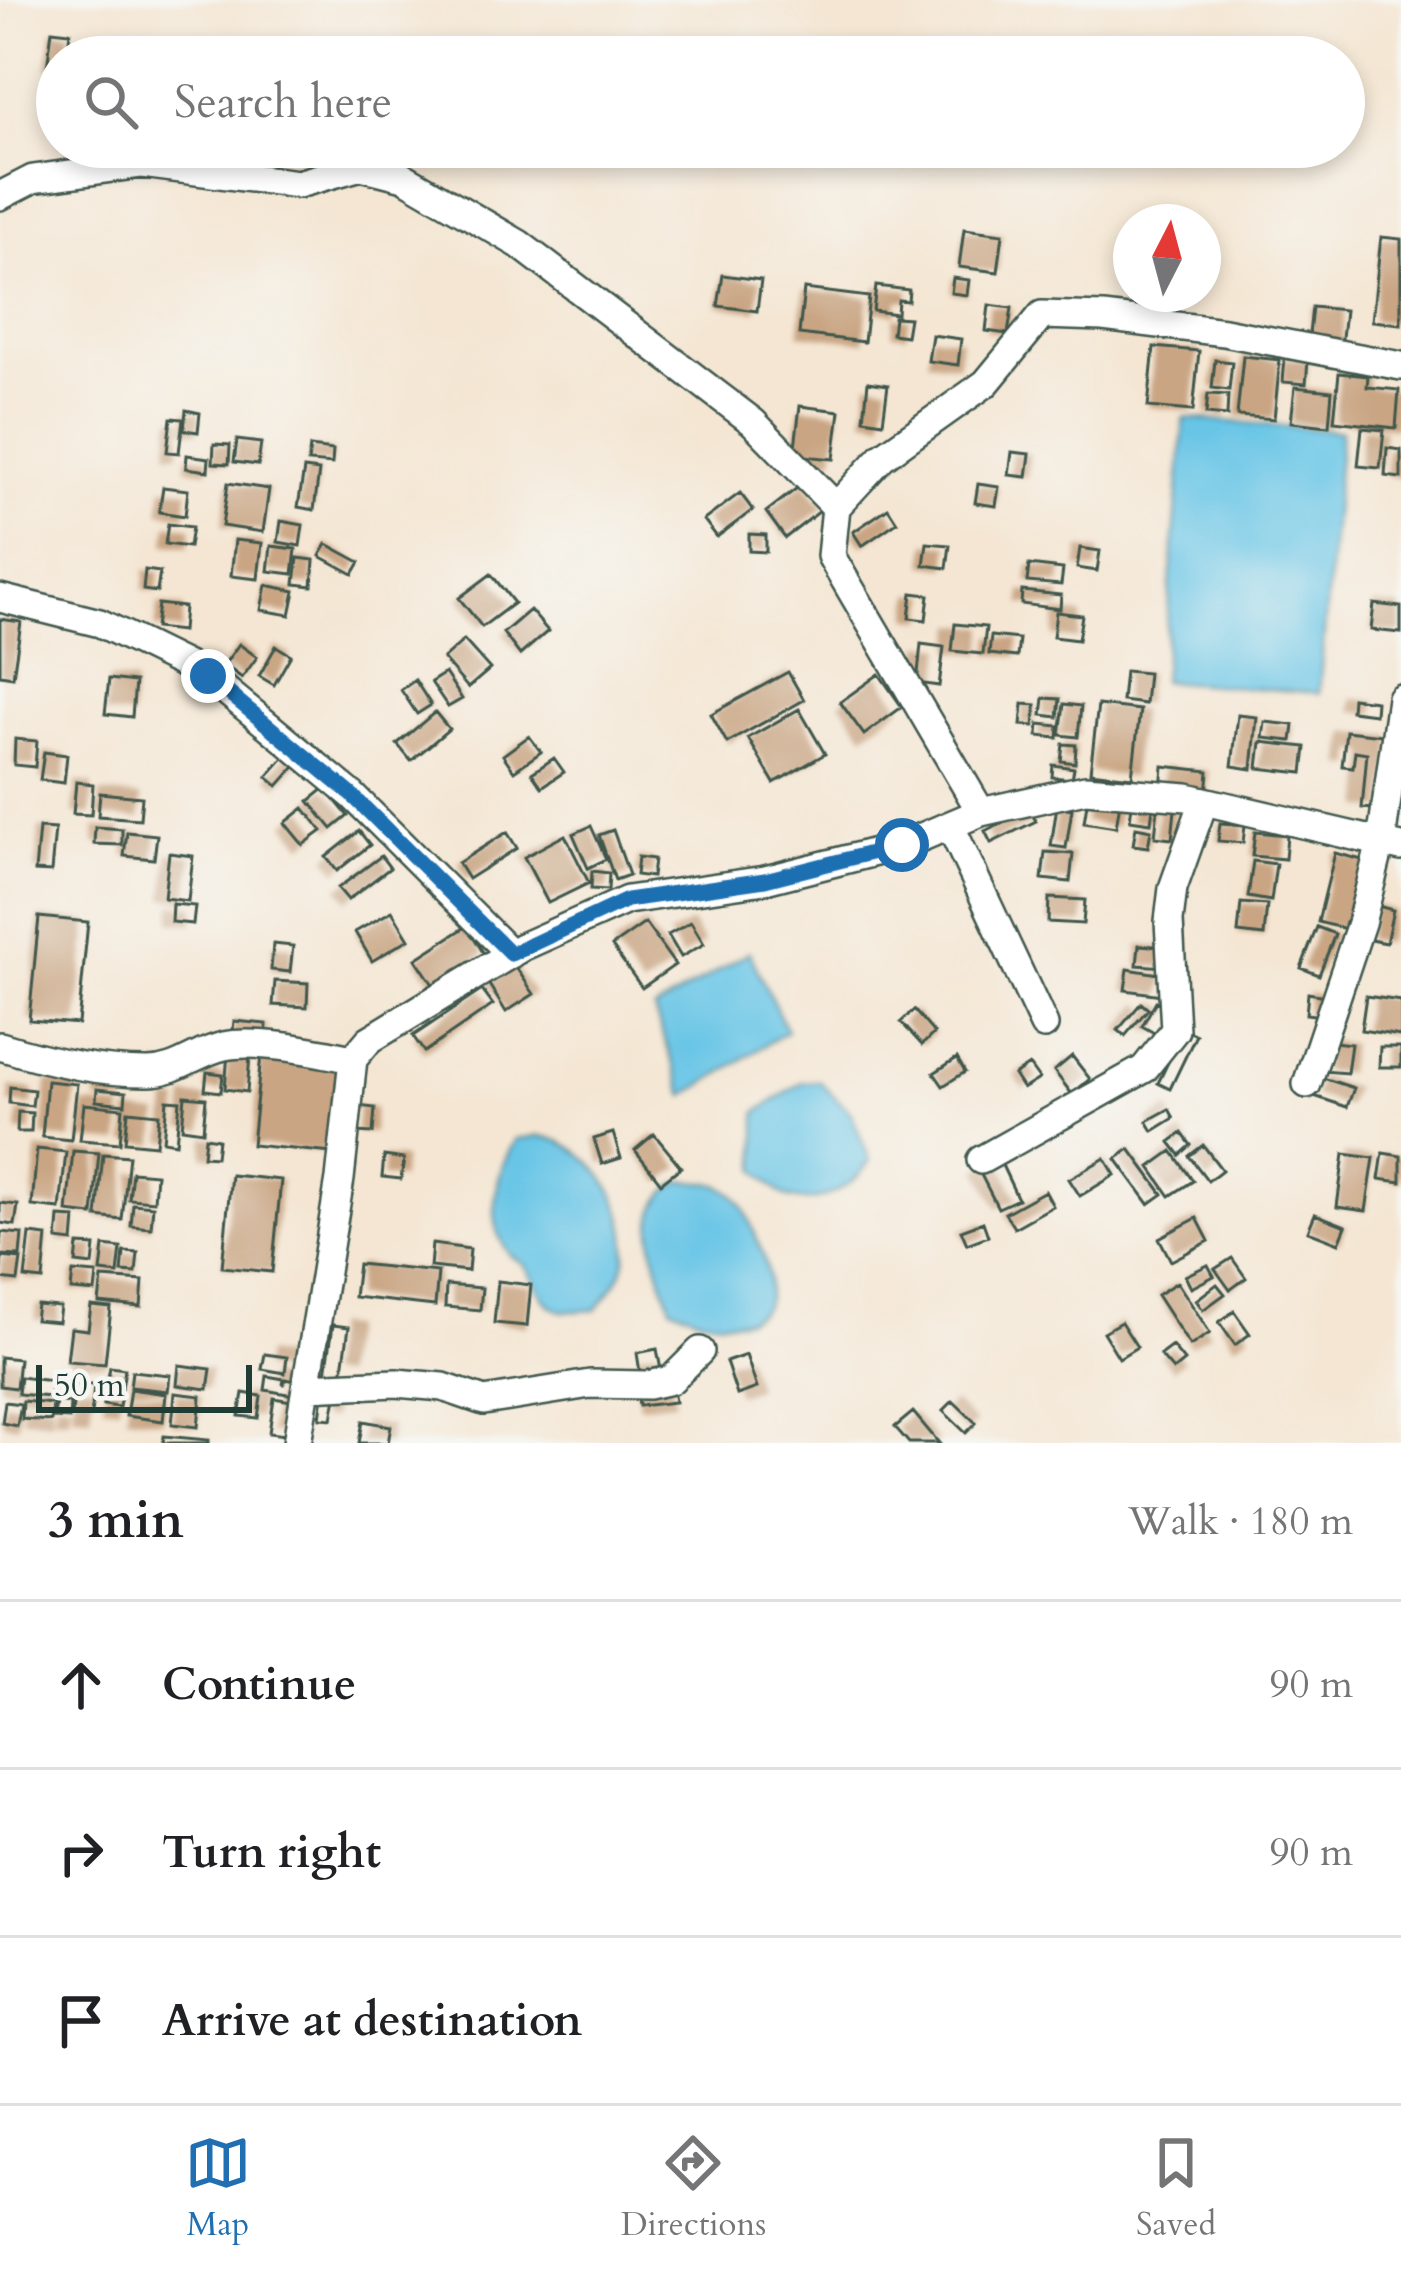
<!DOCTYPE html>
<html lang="en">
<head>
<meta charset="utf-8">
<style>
	:root { --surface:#fff; --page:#f2f2f2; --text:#202124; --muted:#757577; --line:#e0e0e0; --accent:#1f6fb2 }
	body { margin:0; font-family:Cardo,serif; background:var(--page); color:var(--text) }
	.compass { position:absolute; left:1113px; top:204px; width:108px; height:108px; border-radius:50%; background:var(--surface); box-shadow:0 6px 18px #0003; rotate:6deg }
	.scale { position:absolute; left:36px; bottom:30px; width:216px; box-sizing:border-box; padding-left:12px; border:6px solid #1f3d34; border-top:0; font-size:33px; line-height:42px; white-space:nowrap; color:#1f3d34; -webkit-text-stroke:9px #f6f6f2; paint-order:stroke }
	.stop { position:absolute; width:36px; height:36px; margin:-27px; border:9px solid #1f6fb2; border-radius:50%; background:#fff }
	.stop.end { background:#1f6fb2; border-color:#fff; box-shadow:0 3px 12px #0008 }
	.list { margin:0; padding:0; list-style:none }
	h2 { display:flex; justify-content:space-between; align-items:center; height:156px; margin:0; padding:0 48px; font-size:51px }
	h2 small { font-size:39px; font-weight:400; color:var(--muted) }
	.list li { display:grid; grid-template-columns:78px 1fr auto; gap:36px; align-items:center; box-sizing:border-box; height:168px; padding:0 48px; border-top:3px solid var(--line) }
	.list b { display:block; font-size:45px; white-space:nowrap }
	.list em { font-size:39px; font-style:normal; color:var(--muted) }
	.icon { flex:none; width:66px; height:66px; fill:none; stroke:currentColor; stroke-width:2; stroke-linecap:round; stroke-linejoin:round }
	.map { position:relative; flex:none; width:1401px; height:1443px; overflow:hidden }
	.search { position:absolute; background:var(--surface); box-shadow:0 6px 18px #0003; left:36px; right:36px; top:36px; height:132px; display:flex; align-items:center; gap:30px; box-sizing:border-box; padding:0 42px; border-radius:66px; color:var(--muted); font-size:45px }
	.sheet { height:660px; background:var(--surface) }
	nav { display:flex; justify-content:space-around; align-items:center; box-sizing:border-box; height:168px; border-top:3px solid var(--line); background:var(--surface); font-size:33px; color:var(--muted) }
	nav a { display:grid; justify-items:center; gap:6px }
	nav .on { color:var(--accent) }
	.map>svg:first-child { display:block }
	.water { fill:#68c5e6; stroke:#44818d; stroke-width:3 }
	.building { fill:#c9a583 }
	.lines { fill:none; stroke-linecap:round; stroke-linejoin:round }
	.minor-casing { stroke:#3f564c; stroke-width:32 }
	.minor { stroke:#fff; stroke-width:27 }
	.route { stroke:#1f6fb2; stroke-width:15 }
</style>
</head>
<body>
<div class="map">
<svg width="1401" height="1443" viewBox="0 0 1401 1443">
	<rect width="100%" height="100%" fill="#f6f6f2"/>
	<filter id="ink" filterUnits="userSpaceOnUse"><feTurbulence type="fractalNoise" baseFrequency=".00833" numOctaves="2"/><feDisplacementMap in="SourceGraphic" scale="24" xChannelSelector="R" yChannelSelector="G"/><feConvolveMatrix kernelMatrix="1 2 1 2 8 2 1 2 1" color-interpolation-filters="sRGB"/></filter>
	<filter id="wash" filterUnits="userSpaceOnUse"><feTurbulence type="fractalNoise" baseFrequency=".004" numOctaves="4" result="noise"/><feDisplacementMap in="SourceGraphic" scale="48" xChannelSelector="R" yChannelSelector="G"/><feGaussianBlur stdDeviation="2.7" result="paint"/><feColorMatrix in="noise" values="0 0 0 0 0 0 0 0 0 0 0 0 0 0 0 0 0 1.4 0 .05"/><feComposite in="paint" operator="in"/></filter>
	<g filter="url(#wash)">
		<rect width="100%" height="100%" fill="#f4e6d3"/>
		<path class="water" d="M1184 418 1341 431 1319 693 1162 681Z
			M749 952 787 1031 685 1096 654 1010Z
			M819 1081 851 1113 870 1160C856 1185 817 1209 787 1197 776 1192 767 1180 757 1171V1112L803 1082Z
			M539 1136C594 1142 642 1217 622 1271 618 1284 604 1298 596 1310 586 1310 568 1313 559 1310 539 1302 536 1279 525 1266 521 1261 514 1259 510 1254 483 1222 497 1169 516 1139Z
			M683 1181C699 1182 716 1181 729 1191 744 1202 750 1223 757 1239 778 1291 776 1330 707 1319 694 1317 684 1310 671 1307 658 1266 630 1206 683 1181Z"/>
		<g id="blocks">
			<path class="building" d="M52 30 70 32 67 57H57V69L47 68Z
				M964 229 1003 234 998 272 959 267Z
				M1381 237 1401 239V324L1372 321Z
				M723 275 761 280 757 311 718 306Z
				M953 278 969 280 967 295 951 293Z
				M876 286 909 290 908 301 898 300 897 314 873 311Z
				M804 289 869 297 864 342 799 334Z
				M989 305 1012 308 1008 334 986 331Z
				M1312 307 1345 310 1341 347 1308 344Z
				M894 317 909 318 906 336 892 334Z
				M932 335 961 339 958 365 928 361Z
				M1154 347 1199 351 1193 411 1148 407Z
				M1243 356 1280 360 1274 419 1237 416Z
				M1285 358 1308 361 1306 384 1283 382Z
				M1215 360 1232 362 1229 390 1212 388Z
				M1339 373 1368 376 1367 387 1399 390 1396 428 1334 421Z
				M868 382 888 385 883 422 864 419Z
				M1295 387 1332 391 1329 426 1291 422Z
				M1208 394 1228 395 1227 416 1206 414Z
				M800 406 840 411 834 459 794 455Z
				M186 410 200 413 198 432 184 430Z
				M171 418 183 419 179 453 167 452Z
				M1362 428 1384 430 1380 468 1358 466Z
				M237 440 261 443 258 465 234 462Z
				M214 444 230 445 229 464 213 463Z
				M310 447 333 450 332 464 308 462Z
				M1387 448 1401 450V478L1385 476Z
				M1012 452 1030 454 1027 477 1009 475Z
				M187 455 209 458 208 471 186 468Z
				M304 469 319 471 314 510 298 507Z
				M805 482 824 508 785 538 766 512Z
				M228 483 269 489 263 532 222 526Z
				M978 484 999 487 996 506 975 503Z
				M163 487 188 490 185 516 159 512Z
				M740 493 753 510 717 537 704 520Z
				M888 508 897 522 862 546 853 532Z
				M281 521 303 525 300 546 278 542Z
				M168 524 192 527 189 547 165 544Z
				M749 534 766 535V552L749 551Z
				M235 540 262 543 258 579 231 576Z
				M927 543 950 545 947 568 924 565Z
				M327 544 360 562 353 574 320 556Z
				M271 546 296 549 293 574 268 571Z
				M1080 548 1100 551 1097 571 1077 568Z
				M298 558 314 560 312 586 295 584Z
				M1029 565 1063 569 1061 585 1027 582Z
				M145 570 160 572 157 592 143 590Z
				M491 574 514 603 482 627 459 598Z
				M266 585 295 591 290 615 261 610Z
				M1022 591 1061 595 1060 609 1021 604Z
				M912 593 929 595 926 620 909 618Z
				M158 604 184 607 182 631 155 628Z
				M1374 604 1401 607V633L1371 630Z
				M530 610 548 631 520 655 503 633Z
				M1056 612 1082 615 1078 640 1053 637Z
				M0 619 21 622 13 677 0 675Z
				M955 624 986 627 983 654 952 651Z
				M991 636 1019 639 1017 657 989 654Z
				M464 640 490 669 468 688 443 659Z
				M239 644 257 657 242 678 224 665Z
				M921 644 944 647 939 686 917 683Z
				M276 646 291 655 274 685 259 676Z
				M1125 671 1148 673 1145 704 1122 701Z
				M788 672 804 700 727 743 711 714Z
				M445 673 462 699 448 707 431 682Z
				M879 674 902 707 864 735 840 702Z
				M109 679 135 682 132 717 105 714Z
				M415 680 431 705 417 714 401 690Z
				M1044 698 1060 699 1058 717 1042 715Z
				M1352 698 1376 701 1375 714 1351 711Z
				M1023 704 1036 705 1034 726 1021 725Z
				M1064 704 1081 706 1078 737 1060 735Z
				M1098 705 1140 710 1132 777 1090 772Z
				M799 709 825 754 774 783 748 738Z
				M435 712 449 729 411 761 397 744Z
				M1238 715 1257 717 1252 769 1232 766Z
				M1265 722 1294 725 1292 741 1263 738Z
				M1039 724 1059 726 1058 738 1038 736Z
				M1346 731 1392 736 1384 810 1362 808 1367 753 1355 751 1353 767 1342 766Z
				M529 736 541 752 514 771 503 755Z
				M15 739 37 741 35 767 14 765Z
				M1261 742 1306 747 1303 773 1258 768Z
				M1063 744 1076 745 1075 763 1061 761Z
				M290 751 301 760 278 786 267 777Z
				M44 752 67 755 64 783 40 780Z
				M554 758 564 772 542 787 532 773Z
				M1053 765 1074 768 1072 779 1052 777Z
				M1163 766 1209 771 1207 794 1161 789Z
				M76 782 93 784 91 815 73 814Z
				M325 788 348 816 332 829 309 801Z
				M100 793 142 797 140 819 98 816Z
				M1088 797 1120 802 1116 827 1084 822Z
				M1132 805 1153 807 1151 823 1130 820Z
				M1057 806 1072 809 1066 848 1051 846Z
				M1158 807 1175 810 1172 839 1155 837Z
				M304 808 322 831 303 845 285 823Z
				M1030 809 1036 821 991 843 985 831Z
				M1220 823 1245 825 1243 843 1218 841Z
				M591 826 606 859 588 868 573 834Z
				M95 827 122 829V845L94 844Z
				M1136 827 1151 830 1148 847 1133 845Z
				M39 828 55 829 51 872 35 871Z
				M613 830 629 875 615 880 599 835Z
				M359 831 370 845 337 871 326 857Z
				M127 832 157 835 154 859 124 856Z
				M507 832 517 848 468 879 458 863Z
				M1255 832 1287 835 1285 859 1252 856Z
				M565 835 589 883 548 903 524 857Z
				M1045 852 1073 854 1070 882 1042 879Z
				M169 853 193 856 188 901 164 898Z
				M1335 853 1370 862 1353 931 1318 922Z
				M381 856 390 868 348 900 338 888Z
				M638 857 654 859 652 877 636 875Z
				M1253 861 1276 864 1271 901 1248 897Z
				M592 871 609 873 608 890 591 889Z
				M1049 898 1085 900 1083 924 1048 922Z
				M1241 903 1267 905 1264 936 1238 933Z
				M172 904 195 906 193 924 171 922Z
				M1374 905 1393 910 1386 943 1366 939Z
				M392 911 409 939 372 961 355 932Z
				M39 917 88 922 78 1024 29 1020Z
				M691 922 704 944 681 957 668 935Z
				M645 923 675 965 642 988 612 946Z
				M467 926 484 954 434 986 416 959Z
				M1317 927 1335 934 1319 975 1301 968Z
				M273 944 293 946 290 972 271 970Z
				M1139 945 1166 947 1165 967 1137 965Z
				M515 966 534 994 506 1012 488 983Z
				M1128 969 1165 975 1162 995 1125 990Z
				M275 981 308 983 307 1007 273 1005Z
				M482 990 493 1005 424 1052 413 1036Z
				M1308 993 1325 996 1322 1016 1306 1014Z
				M1366 996 1401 1001V1036L1361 1030Z
				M1156 1001 1170 1009 1156 1034 1142 1026Z
				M1141 1003 1148 1009 1125 1036 1118 1030Z
				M914 1010 934 1033 922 1045 901 1022Z
				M234 1021 267 1024 266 1043 232 1039Z
				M1184 1029 1196 1035 1170 1089 1158 1083Z
				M1326 1041 1351 1044 1347 1073 1322 1071Z
				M1380 1047H1401V1067H1379Z
				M228 1053 250 1055 247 1092 225 1089Z
				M261 1055 342 1063 333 1153 252 1145Z
				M1072 1056 1090 1079 1072 1094 1054 1071Z
				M957 1058 965 1072 943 1086 934 1073Z
				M1029 1065 1039 1079 1023 1089 1014 1075Z
				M207 1072 223 1074 221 1092 205 1090Z
				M1320 1077 1354 1088 1347 1107 1314 1096Z
				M47 1081 77 1084 71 1140 42 1137Z
				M10 1087 34 1090 32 1106 9 1103Z
				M97 1089 126 1092 125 1104 96 1101Z
				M185 1096 206 1098 203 1131 182 1128Z
				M167 1100 180 1101 176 1143 163 1141Z
				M84 1104 123 1108 120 1143 80 1140Z
				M358 1106 375 1108 373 1133 356 1132Z
				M1169 1109 1174 1118 1153 1131 1147 1121Z
				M128 1111 159 1114 156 1145 125 1142Z
				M18 1112 32 1113 31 1132H17Z
				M613 1133 621 1158 602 1164 594 1139Z
				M1182 1133 1191 1145 1180 1155 1170 1142Z
				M654 1134 681 1167 661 1183 635 1150Z
				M205 1137 218 1139 216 1157 203 1156Z
				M1203 1145 1222 1170 1208 1181 1189 1156Z
				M37 1149 66 1152 60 1209 32 1206Z
				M1130 1149 1163 1194 1149 1204 1116 1159Z
				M73 1151 99 1153 93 1215 67 1212Z
				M1172 1151 1193 1181 1170 1196 1150 1167Z
				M1383 1153 1401 1156V1182L1379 1179Z
				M103 1154 129 1156 122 1220 97 1217Z
				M1344 1154 1374 1158 1366 1211 1337 1207Z
				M384 1156 404 1159 401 1179 382 1177Z
				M1105 1158 1115 1175 1080 1196 1069 1179Z
				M999 1159 1018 1199 998 1208 978 1169Z
				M132 1172 156 1174 154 1201 129 1199Z
				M231 1175 281 1180 272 1272 222 1267Z
				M1045 1191 1053 1206 1014 1228 1005 1213Z
				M0 1203 18 1205 15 1225 0 1223Z
				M133 1204 153 1206 151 1228 131 1226Z
				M1315 1214 1346 1226 1339 1243 1308 1231Z
				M59 1217 75 1218 73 1242 57 1240Z
				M1197 1218 1209 1241 1171 1261 1159 1238Z
				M983 1222 988 1236 967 1244 961 1230Z
				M1 1232 22 1234 20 1256 0 1255Z
				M30 1234 47 1236 43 1280 25 1278Z
				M432 1244 470 1249 468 1271 430 1267Z
				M78 1245 95 1246 93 1265 76 1263Z
				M104 1246 121 1248 118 1274 101 1272Z
				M124 1252 138 1253 136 1273 122 1272Z
				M2 1257 21 1259 18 1281 0 1279Z
				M1232 1258 1246 1278 1230 1290 1215 1269Z
				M358 1264 438 1272 435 1306 354 1297Z
				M1208 1265 1214 1276 1191 1288 1185 1276Z
				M73 1272 97 1274 95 1292 71 1290Z
				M102 1278 143 1281 141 1307 99 1303Z
				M498 1281 531 1285 527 1326 494 1323Z
				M1177 1282 1210 1333 1190 1346 1157 1295Z
				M1217 1284 1225 1294 1203 1310 1196 1300Z
				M446 1285 482 1288 480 1310 445 1307Z
				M37 1305 60 1307 58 1322 35 1320Z
				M91 1306 111 1308 105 1364 67 1361 71 1328 88 1330Z
				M1234 1311 1250 1334 1235 1345 1219 1322Z
				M1121 1322 1137 1347 1119 1358 1103 1332Z
				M333 1325 349 1327 342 1376 326 1374Z
				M1172 1346 1184 1361 1173 1370 1160 1355Z
				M657 1349 662 1375 641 1379 637 1353Z
				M265 1354 287 1357 285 1373 262 1369Z
				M746 1355 757 1388 737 1395 726 1362Z
				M0 1357 19 1359 16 1388 0 1386Z
				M179 1365 211 1369 208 1389 177 1385Z
				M110 1367 125 1369 119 1407 103 1405Z
				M132 1371 170 1375 168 1391 130 1387Z
				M267 1376 284 1379 283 1385 286 1379 295 1381 293 1395 265 1390Z
				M20 1377 52 1381 50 1397 18 1394Z
				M672 1383 675 1402 639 1406 636 1388Z
				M75 1384 94 1385 91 1416 72 1415Z
				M130 1389 166 1394 163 1421 126 1416Z
				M175 1393 201 1396 198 1427 172 1424Z
				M243 1393 261 1396 258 1418 239 1416Z
				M323 1395 336 1397 332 1419 320 1418Z
				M274 1398 291 1401 286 1435 269 1433Z
				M23 1401 53 1404 51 1421 22 1419Z
				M56 1401 70 1403 69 1419 54 1418Z
				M953 1401 976 1423 966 1433 943 1411Z
				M5 1402 21 1404 17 1426 2 1423Z
				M913 1412 939 1443H909L895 1427Z
				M363 1421 391 1426 388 1443H359Z
				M164 1436 209 1440V1443H163Z"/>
		</g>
	</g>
	<g filter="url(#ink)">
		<use href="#blocks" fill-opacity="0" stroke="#3f564c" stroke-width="3"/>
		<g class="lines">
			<defs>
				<path id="minor" d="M0 196 33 179 142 164 298 184 361 166 404 177 519 244 753 422 836 507 831 556 981 812
					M836 507 882 457 986 383 1042 315 1103 317 1224 332 1401 366
					M0 598 100 623 208 676 352 795 511 954
					M950 825 1044 1025
					M0 1046C45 1060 98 1072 146 1072 176 1073 196 1052 224 1046 258 1039 318 1052 353 1059
					M1307 1084 1361 923 1381 842 1401 698
					M981 1160 1144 1069 1175 1030 1169 921 1173 888 1204 801
					M306 1387 396 1383 443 1387 484 1401 590 1384 648 1385 671 1380 700 1351
					M297 1443 340 1179 353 1059 369 1040 522 947 627 900 765 880 903 845 981 812 1085 789 1187 797 1401 847"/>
			</defs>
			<use href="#minor" class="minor-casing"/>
			<use href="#minor" class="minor"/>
		</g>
	</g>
	<g class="lines" filter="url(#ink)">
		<path class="route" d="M208 676 352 795 511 954 627 900 765 880 902 845"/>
	</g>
</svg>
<svg class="compass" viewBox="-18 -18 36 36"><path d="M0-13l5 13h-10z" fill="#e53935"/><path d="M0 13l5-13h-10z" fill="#757577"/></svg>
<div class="scale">50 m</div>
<div class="stop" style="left:902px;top:845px"></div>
<div class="stop end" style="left:208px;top:676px"></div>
<div class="search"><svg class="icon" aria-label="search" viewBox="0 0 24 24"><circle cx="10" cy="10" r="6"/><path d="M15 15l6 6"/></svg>Search here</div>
</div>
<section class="sheet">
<h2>3 min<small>Walk · 180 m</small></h2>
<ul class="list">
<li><svg class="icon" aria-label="ahead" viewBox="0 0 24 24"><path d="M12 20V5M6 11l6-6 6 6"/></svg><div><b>Continue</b></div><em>90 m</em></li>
<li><svg class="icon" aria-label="right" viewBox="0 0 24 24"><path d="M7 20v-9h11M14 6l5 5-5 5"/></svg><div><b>Turn right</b></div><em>90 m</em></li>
<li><svg class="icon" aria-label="arrive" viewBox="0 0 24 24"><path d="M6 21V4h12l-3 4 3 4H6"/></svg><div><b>Arrive at destination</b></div></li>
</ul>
</section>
<nav>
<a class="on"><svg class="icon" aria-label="map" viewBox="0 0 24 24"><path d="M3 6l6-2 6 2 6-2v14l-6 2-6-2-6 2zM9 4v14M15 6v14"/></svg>Map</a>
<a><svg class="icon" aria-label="directions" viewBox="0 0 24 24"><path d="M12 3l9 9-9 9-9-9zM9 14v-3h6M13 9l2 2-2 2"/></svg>Directions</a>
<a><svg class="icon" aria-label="saved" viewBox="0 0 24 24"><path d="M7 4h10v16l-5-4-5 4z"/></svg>Saved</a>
</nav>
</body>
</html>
